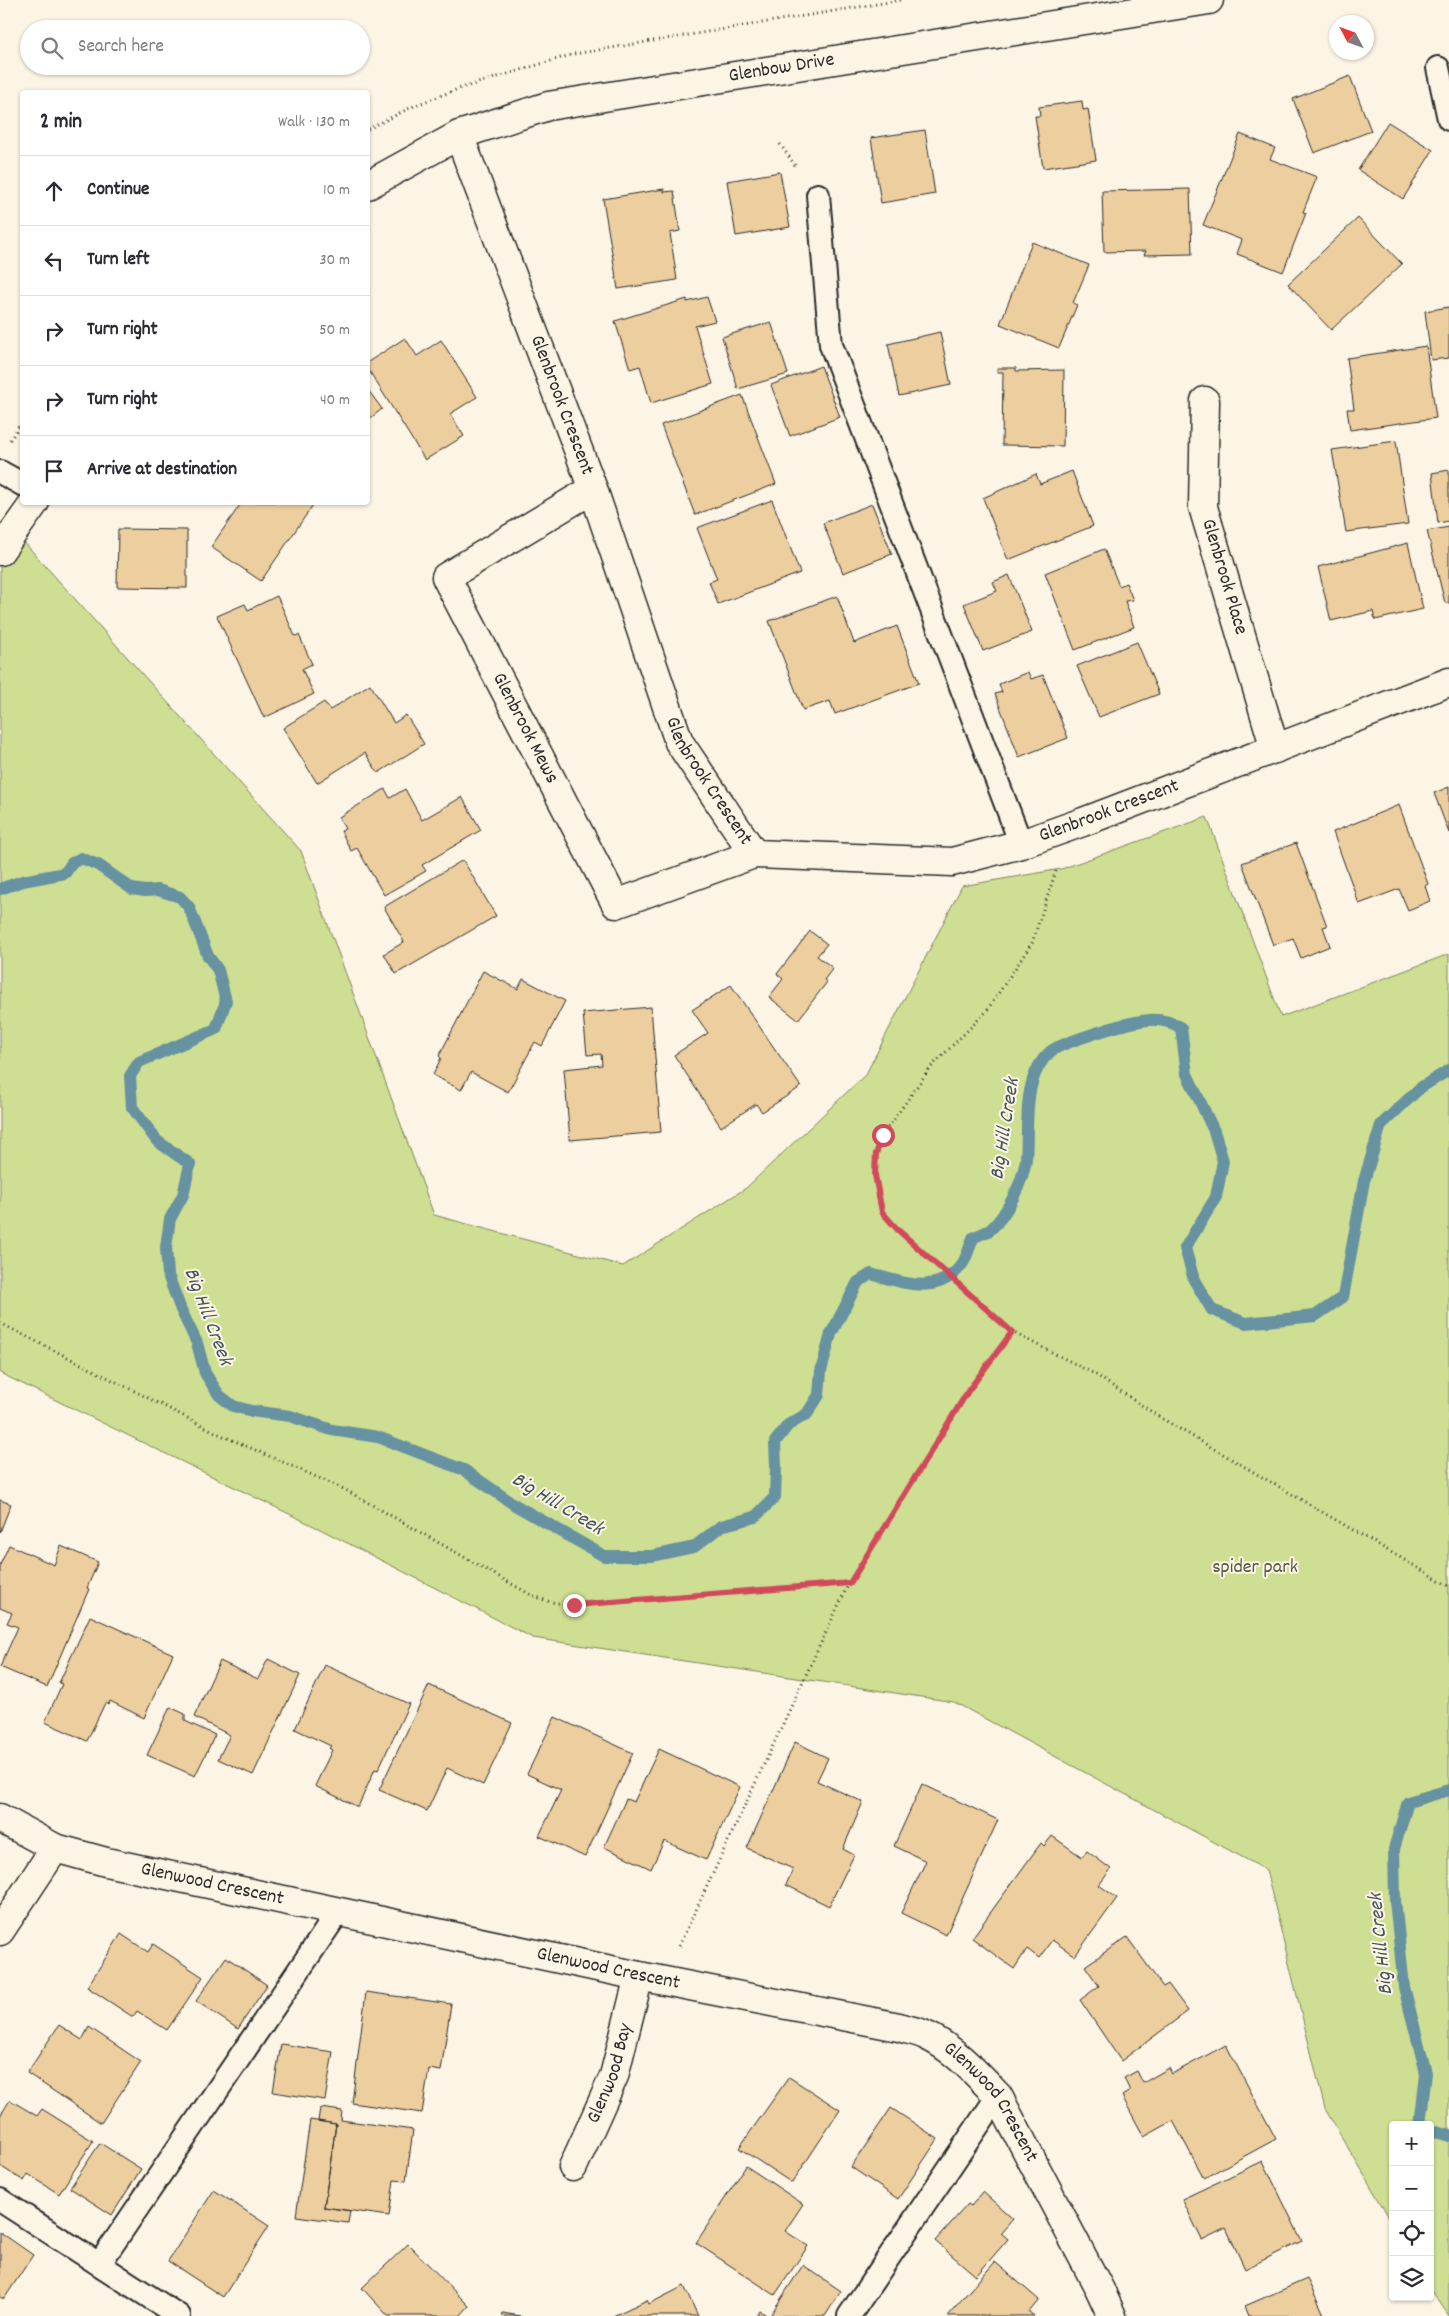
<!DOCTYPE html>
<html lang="en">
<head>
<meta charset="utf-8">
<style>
	:root { --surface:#fff; --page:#f7f7f7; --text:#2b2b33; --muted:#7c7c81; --line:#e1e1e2 }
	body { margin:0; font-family:Dekko,sans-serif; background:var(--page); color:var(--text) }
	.controls { position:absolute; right:15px; bottom:15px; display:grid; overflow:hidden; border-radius:5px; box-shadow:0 1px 4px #0004 }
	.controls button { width:45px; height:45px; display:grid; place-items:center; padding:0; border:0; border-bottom:1px solid var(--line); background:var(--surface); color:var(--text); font:25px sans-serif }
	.compass { position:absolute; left:1329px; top:15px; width:45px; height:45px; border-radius:50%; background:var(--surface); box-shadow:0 1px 4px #0004; rotate:311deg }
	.stop { position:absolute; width:15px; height:15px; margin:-11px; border:4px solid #d1495b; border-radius:50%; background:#fff }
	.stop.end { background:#d1495b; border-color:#fff; box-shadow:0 1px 5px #0008 }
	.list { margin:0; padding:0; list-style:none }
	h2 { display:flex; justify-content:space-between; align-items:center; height:65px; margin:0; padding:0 20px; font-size:21px }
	h2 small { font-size:16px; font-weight:400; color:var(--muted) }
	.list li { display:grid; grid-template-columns:32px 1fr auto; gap:15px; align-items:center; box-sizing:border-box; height:70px; padding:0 20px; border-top:1px solid var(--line) }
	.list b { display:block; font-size:19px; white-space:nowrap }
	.list em { font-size:16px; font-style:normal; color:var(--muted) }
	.icon { flex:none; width:28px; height:28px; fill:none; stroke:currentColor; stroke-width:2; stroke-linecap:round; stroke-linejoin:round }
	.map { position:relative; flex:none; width:1449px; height:2316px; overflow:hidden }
	.search { position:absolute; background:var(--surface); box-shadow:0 1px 4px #0004; left:20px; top:20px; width:350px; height:55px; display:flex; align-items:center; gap:12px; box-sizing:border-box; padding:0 18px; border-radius:28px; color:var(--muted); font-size:19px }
	.panel { position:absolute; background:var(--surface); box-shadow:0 1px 4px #0004; left:20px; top:90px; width:350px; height:415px; border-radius:5px }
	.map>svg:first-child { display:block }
	.green { fill:#cede92; stroke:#7c845e }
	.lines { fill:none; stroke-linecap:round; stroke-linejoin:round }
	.stream { stroke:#6692a1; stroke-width:12 }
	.building { fill:#edce9f; stroke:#2b2b2b }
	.lane-casing { stroke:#2b2b2b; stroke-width:26 }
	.street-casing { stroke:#2b2b2b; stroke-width:31 }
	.secondary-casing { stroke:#2b2b2b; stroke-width:31 }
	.path { stroke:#2b2b2b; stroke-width:3; stroke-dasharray:1 4; stroke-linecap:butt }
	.lane { stroke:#fcf5e5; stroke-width:22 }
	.street { stroke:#fcf5e5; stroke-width:28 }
	.secondary { stroke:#fcf5e5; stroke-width:28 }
	.route { stroke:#d1495b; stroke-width:6 }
	.labels { text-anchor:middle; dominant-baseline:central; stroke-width:4; stroke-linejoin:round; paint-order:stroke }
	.street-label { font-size:20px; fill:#2b2b2b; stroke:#fcf5e5 }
	.park-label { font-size:20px; fill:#545845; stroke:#fcf5e5 }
	.water-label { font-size:21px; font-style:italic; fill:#44565c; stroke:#fcf5e5 }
</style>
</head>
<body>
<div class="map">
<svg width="1449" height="2316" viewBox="0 0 1449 2316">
	<rect width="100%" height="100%" fill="#fcf5e5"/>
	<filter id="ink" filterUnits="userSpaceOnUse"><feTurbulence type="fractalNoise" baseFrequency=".02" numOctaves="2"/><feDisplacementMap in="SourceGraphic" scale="10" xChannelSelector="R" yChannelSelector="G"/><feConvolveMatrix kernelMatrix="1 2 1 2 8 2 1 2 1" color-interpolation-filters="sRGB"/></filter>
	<g filter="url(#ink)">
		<path class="green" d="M14 531 301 851 434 1215 623 1266 746 1188 866 1074 962 886 1061 869 1207 817 1281 1017 1449 954V2316L1430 2288V2125H1393V2224L1325 2109 1266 1870 954 1702 533 1638 318 1528 0 1373V551Z"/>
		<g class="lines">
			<path class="stream" d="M0 889 23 881 65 873 72 863 81 858 98 865 132 889 145 891 158 890 180 897 189 907 208 956 218 970 226 1001 216 1029 139 1062 130 1076 132 1107 157 1141 190 1164 183 1195 170 1219 166 1247 168 1275 181 1310 197 1343 205 1373 219 1395 233 1406 251 1411 290 1416 332 1430 378 1437 464 1470 515 1505 604 1556H652L694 1547 721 1526 755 1517 775 1497 776 1466 775 1442 788 1425 807 1414 819 1395 821 1371 831 1334 858 1282 871 1274C905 1283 939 1297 963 1263 967 1256 970 1246 973 1238 978 1235 985 1233 990 1230 1007 1215 1023 1182 1026 1159 1029 1125 1021 1077 1051 1051 1060 1044 1102 1031 1115 1027 1137 1021 1160 1014 1181 1028L1187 1074 1214 1131 1223 1161 1216 1197 1185 1248 1194 1280 1212 1310 1246 1323 1315 1316 1343 1297 1364 1181 1381 1125 1420 1088 1449 1070
				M1420 2125 1426 2073 1404 1987 1395 1900 1394 1849 1408 1802 1449 1790
				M1430 2130 1449 2136"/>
		</g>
		<path class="building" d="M1350 76 1371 131 1314 153 1293 99Z
			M1082 101 1083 110 1088 109 1096 160 1043 168 1035 116H1040L1039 107Z
			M1388 122 1433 150 1403 199 1358 170Z
			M925 130 935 194 881 203 871 138Z
			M1240 134 1275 148 1270 159 1317 177 1303 212 1306 213 1283 272 1237 254 1242 240 1203 225Z
			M780 172 790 227 736 236 727 181Z
			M664 189V192L674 191 680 231 670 233 677 280 618 289 603 199Z
			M1190 189 1192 254 1144 255 1146 251 1104 252 1102 191Z
			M1358 218 1402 264 1331 330 1288 284Z
			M1032 242 1089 265 1073 303 1077 305 1059 348 1000 324Z
			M707 297 715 321 695 326 713 384 651 403 640 366 630 369 615 321 687 299V302Z
			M1449 307V358L1431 360 1425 311Z
			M771 322 788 374 738 389 722 337Z
			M940 332 951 385 899 396 888 344Z
			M405 338 417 356 441 340 477 397 450 414 464 436 425 460 368 369V362Z
			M1426 346 1436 418 1350 430 1347 409H1354L1347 358Z
			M821 366 840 417 790 436 771 385Z
			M997 368H1016V371L1064 370 1063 446 1002 445 1003 372H997Z
			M368 390 382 409 368 420Z
			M742 395 776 484 695 515 661 425Z
			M1396 441 1408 524 1346 532 1332 450Z
			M1449 470V521L1438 523 1432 473Z
			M1072 471 1093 526 1008 560 983 498 1036 474 1040 484Z
			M772 500 800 573 718 604 709 582 717 579 697 528Z
			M242 502H315L261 581 211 547Z
			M872 504 892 554 843 573 823 523Z
			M1449 527V603H1445L1427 531Z
			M118 529 187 530V588L117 587Z
			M1408 543 1423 609 1375 620 1373 611 1331 621 1318 567Z
			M1104 549 1119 586 1126 583 1133 600 1125 601 1134 627 1075 650 1045 573Z
			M1009 575 1032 632 983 651 964 604 997 591 993 582Z
			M277 596 295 636 299 635 312 664 302 669 314 694 264 718 217 616 245 604 248 610Z
			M837 596 854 643 897 626 919 683 835 714 830 701 803 710 769 621Z
			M1137 642 1159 694 1099 717 1077 666Z
			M1028 672 1031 679 1043 675 1068 738 1019 757 995 694 1002 692 999 684Z
			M370 684 394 723 406 715 424 744 378 773 365 753 317 783 283 728 324 702 330 710Z
			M1449 787V833L1434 793Z
			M385 789 390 798 405 789 422 820 462 797 481 830 422 865 426 871 384 895 357 848 351 851 341 831 345 829 339 817Z
			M1399 805 1428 884 1425 886 1430 901 1408 910 1399 889 1359 904 1333 832Z
			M1296 843 1327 926 1323 927 1330 946 1301 958 1293 938 1273 945 1242 863Z
			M463 860 496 916 396 974 384 954 404 942 384 907Z
			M810 931 827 944 817 956 833 968 824 980 827 982 798 1020 769 997 783 979 777 974Z
			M483 971 518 989 523 979 565 1001 542 1046 535 1042 508 1092 471 1072 461 1090 433 1075 441 1058 439 1056Z
			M731 985 801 1087 762 1112 756 1104 721 1127 674 1055 708 1033 692 1010Z
			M651 1007 661 1132 570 1140 564 1069 602 1065 601 1054 587 1055 583 1013Z
			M0 1500 11 1504 0 1532Z
			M9 1545 54 1565 61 1546 98 1562 87 1588 89 1589 47 1687 0 1667 18 1627 7 1623 12 1613 0 1608V1565Z
			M90 1616 173 1654 144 1718 110 1701 108 1705 105 1703 87 1741 45 1722 62 1684 59 1683Z
			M268 1659 300 1675 253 1775 218 1759 230 1735 194 1717 220 1661 258 1679Z
			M325 1665 409 1704 378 1770 375 1769 358 1807 315 1786 332 1750 329 1748 331 1746 295 1729Z
			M429 1685 512 1723 483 1785 447 1768 427 1811 379 1790Z
			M170 1707 185 1714V1721L215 1735 195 1776 147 1755Z
			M555 1717 633 1753 585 1857 539 1836 561 1790 527 1774Z
			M795 1742 828 1758 817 1781 863 1802 843 1849 854 1855 829 1906 786 1885 793 1869 747 1848Z
			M659 1749 740 1787 706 1860 664 1841 651 1869 604 1847 626 1799 634 1802Z
			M922 1784 998 1820 946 1935 901 1913 926 1861 894 1846Z
			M1052 1836 1082 1857 1087 1851 1111 1869 1099 1885 1117 1898 1075 1956 1052 1940 1039 1958 1027 1949 1014 1969 972 1938 1041 1843 1044 1846Z
			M121 1934 148 1952 153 1944 203 1977 167 2030 137 2011 133 2017 87 1987Z
			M1127 1937 1163 1987 1168 1984 1188 2011 1121 2061 1080 2000 1099 1986 1085 1966Z
			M226 1957 267 1985 238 2029 196 2001Z
			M366 1992 451 2004 441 2071 429 2069 422 2113 352 2103Z
			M59 2025 82 2040 89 2027 141 2062 101 2123 27 2073Z
			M281 2044 333 2052 325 2100 273 2092Z
			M1226 2045 1276 2139 1204 2178 1173 2121 1144 2137 1122 2096 1130 2091 1124 2078 1137 2071 1143 2083 1169 2068 1172 2074Z
			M789 2077 840 2110 792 2183 739 2148Z
			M10 2100 37 2116 42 2109 93 2141 59 2194 28 2174 24 2181 0 2166V2116Z
			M320 2108 342 2111 341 2120 413 2130 406 2181 394 2180 389 2216 324 2207 336 2124 318 2121Z
			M891 2108 938 2139 898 2199 851 2167Z
			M310 2120 336 2124 324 2207 350 2211 348 2223 296 2216Z
			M100 2143 141 2169 112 2215 70 2188Z
			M1263 2161 1302 2241 1245 2269 1226 2228 1202 2240 1182 2199Z
			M746 2166 803 2204 785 2231 808 2246 775 2295 696 2243Z
			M214 2190 269 2226 223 2297 168 2261Z
			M983 2192 1013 2219 1001 2233 1008 2239 976 2276 935 2241 968 2204 971 2206Z
			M0 2232 33 2255 4 2299 0 2297Z
			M408 2244 469 2306 460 2316H388L362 2288Z
			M995 2262 1039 2300 1029 2312 1034 2316H947Z
			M803 2265 841 2291 825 2316H775L771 2314Z
			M1307 2279 1325 2316H1249L1245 2306Z
			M684 2286 698 2316H613L647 2300 649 2304Z
			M760 2311 768 2316H757Z
			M503 2313 520 2316H502Z"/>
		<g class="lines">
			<defs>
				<path id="lane" d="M1438 68 1449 119
					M818 195 831 345 1021 844
					M0 472 22 484
					M0 2200 179 2316
					M100 2263 339 1911
					M849 2316 998 2096"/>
				<g id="street">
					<path id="s1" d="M459 135 593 489 679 742 754 854 952 862 1021 844 1083 822 1449 682"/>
					<path id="s2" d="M1205 401 1203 507 1275 749"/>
					<path id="s3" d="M593 489 446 577 616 904 754 854"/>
					<path d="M0 1818 55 1848"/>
					<path id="s4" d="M0 1931 55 1848 106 1862 639 1976 899 2027C907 2030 917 2031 925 2035 954 2048 977 2074 998 2096L1100 2290 1112 2316"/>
					<path id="s5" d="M573 2167 614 2076 639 1976"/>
				</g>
				<g id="secondary">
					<path id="s6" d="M368 185 459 135 548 106 1209 0"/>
					<path d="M0 551 35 502"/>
				</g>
			</defs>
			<use href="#lane" class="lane-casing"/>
			<use href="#street" class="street-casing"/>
			<use href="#secondary" class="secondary-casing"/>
			<path class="path" d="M368 129 416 105 458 89 574 54 901 0
				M780 144 797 168
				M10 440 22 422
				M1056 871 1032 943 986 1012 930 1068 883 1135 875 1154V1175L882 1212 898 1230 1012 1332 1093 1373 1161 1418 1449 1586
				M0 1323 221 1435 344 1489 531 1595 550 1602 574 1605 849 1583 969 1391 1012 1332
				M679 1946 849 1583"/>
			<use href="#lane" class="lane"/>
			<use href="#street" class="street"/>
			<use href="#secondary" class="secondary"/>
		</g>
	</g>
	<g class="lines" filter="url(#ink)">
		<path class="route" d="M574 1605 850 1583 968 1391 1012 1332 898 1230 882 1212 875 1175 876 1154 883 1135"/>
	</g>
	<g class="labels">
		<g class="street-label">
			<text stroke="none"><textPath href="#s6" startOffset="434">Glenbow Drive</textPath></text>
			<text stroke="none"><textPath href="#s1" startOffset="289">Glenbrook Crescent</textPath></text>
			<text stroke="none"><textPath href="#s2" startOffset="179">Glenbrook Place</textPath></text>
			<text stroke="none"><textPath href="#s3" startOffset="342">Glenbrook Mews</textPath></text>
			<text stroke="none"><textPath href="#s1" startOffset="694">Glenbrook Crescent</textPath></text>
			<text stroke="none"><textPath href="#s1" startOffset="1144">Glenbrook Crescent</textPath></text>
			<text stroke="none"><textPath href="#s4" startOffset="261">Glenwood Crescent</textPath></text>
			<text stroke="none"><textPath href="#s4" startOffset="666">Glenwood Crescent</textPath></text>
			<text stroke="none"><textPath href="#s5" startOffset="101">Glenwood Bay</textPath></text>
			<text stroke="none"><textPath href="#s4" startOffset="1086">Glenwood Crescent</textPath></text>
		</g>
		<g class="park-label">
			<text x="1255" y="1568">spider park</text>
		</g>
		<g class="water-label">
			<text transform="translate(1006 1129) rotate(-81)">Big Hill Creek</text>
			<text transform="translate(207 1317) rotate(69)">Big Hill Creek</text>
			<text transform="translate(557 1505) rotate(31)">Big Hill Creek</text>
			<text transform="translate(1382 1944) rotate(-96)">Big Hill Creek</text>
		</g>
	</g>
</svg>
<div class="controls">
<button>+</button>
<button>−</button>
<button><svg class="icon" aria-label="locate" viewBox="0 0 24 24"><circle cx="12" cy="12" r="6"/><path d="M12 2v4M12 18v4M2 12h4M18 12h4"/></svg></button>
<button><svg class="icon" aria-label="layers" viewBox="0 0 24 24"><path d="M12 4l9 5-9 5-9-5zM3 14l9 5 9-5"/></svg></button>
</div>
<svg class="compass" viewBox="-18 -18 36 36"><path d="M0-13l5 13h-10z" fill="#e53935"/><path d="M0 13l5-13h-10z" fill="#7c7c81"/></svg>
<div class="stop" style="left:883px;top:1135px"></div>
<div class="stop end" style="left:574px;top:1605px"></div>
<div class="search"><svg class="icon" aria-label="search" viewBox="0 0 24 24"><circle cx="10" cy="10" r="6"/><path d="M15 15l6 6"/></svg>Search here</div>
<section class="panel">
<h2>2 min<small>Walk · 130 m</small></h2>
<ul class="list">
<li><svg class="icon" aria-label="ahead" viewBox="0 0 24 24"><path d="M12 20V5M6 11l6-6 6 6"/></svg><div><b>Continue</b></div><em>10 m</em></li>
<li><svg class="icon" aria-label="left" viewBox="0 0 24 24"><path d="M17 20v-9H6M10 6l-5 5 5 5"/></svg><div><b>Turn left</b></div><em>30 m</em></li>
<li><svg class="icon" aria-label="right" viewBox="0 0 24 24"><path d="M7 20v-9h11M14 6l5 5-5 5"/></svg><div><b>Turn right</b></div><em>50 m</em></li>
<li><svg class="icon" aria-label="right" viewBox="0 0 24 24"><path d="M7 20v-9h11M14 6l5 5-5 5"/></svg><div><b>Turn right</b></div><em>40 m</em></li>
<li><svg class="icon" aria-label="arrive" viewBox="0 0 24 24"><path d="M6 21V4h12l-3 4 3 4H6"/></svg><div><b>Arrive at destination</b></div></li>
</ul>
</section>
</div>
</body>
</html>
